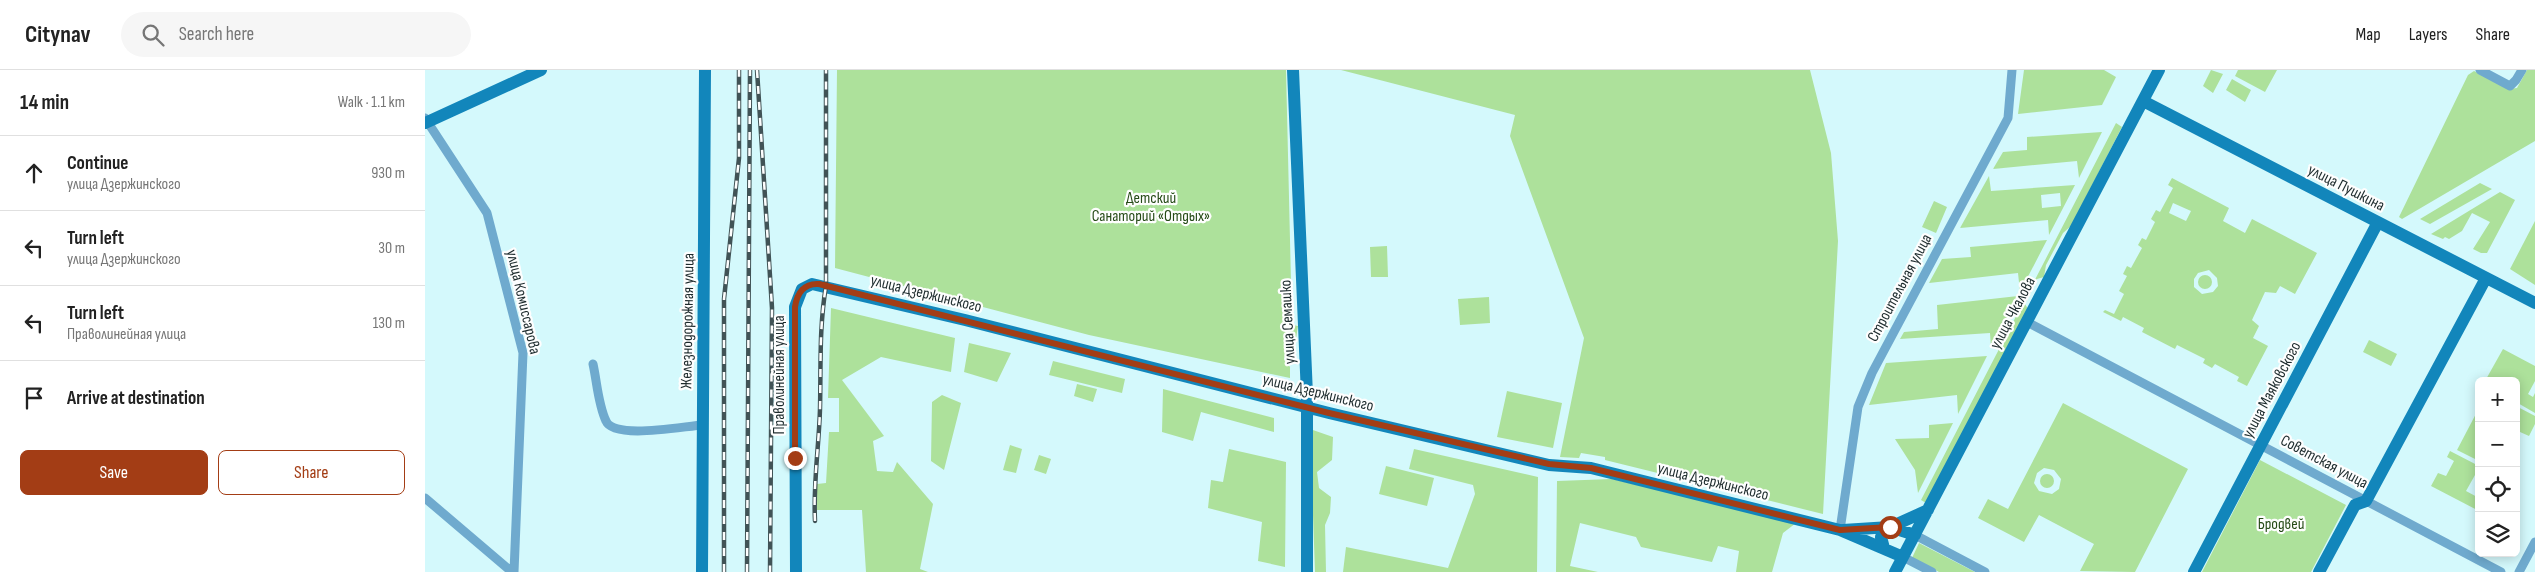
<!DOCTYPE html>
<html lang="en">
<head>
<meta charset="utf-8">
<style>
	:root { --surface:#fff; --page:#f6f6f6; --text:#222; --muted:#767676; --line:#e0e0e0; --accent:#a33d15 }
	body { margin:0; font-family:"Sofia Sans Condensed",sans-serif; background:var(--page); color:var(--text) }
	.controls { position:absolute; right:15px; bottom:15px; display:grid; overflow:hidden; border-radius:8px; box-shadow:0 2px 12px #0003 }
	.controls button { width:45px; height:45px; display:grid; place-items:center; padding:0; border:0; border-bottom:1px solid var(--line); background:var(--surface); color:var(--text); font:25px sans-serif }
	.stop { position:absolute; width:15px; height:15px; margin:-11px; border:4px solid #a33d15; border-radius:50%; background:#fff }
	.stop.end { background:#a33d15; border-color:#fff; box-shadow:0 1px 5px #0008 }
	.list { margin:0; padding:0; list-style:none }
	h2 { display:flex; justify-content:space-between; align-items:center; height:65px; margin:0; padding:0 20px; font-size:21px }
	h2 small { font-size:16px; font-weight:400; color:var(--muted) }
	.list li { display:grid; grid-template-columns:32px 1fr auto; gap:15px; align-items:center; box-sizing:border-box; height:75px; padding:0 20px; border-top:1px solid var(--line) }
	.list b { display:block; font-size:19px; white-space:nowrap }
	.list p { margin:0; font-size:16px; white-space:nowrap; color:var(--muted) }
	.list em { font-size:16px; font-style:normal; color:var(--muted) }
	.actions { display:flex; gap:10px; padding:15px 20px }
	.actions a { flex:1; padding:11px 0; border:1px solid var(--accent); border-radius:8px; text-align:center; font-size:18px; color:var(--accent) }
	.actions .main { background:var(--accent); color:#fff }
	.icon { flex:none; width:28px; height:28px; fill:none; stroke:currentColor; stroke-width:2; stroke-linecap:round; stroke-linejoin:round }
	.map { position:relative; flex:none; width:2110px; height:502px; overflow:hidden }
	header { display:flex; align-items:center; gap:30px; box-sizing:border-box; height:70px; padding:0 25px; background:var(--surface); border-bottom:1px solid var(--line) }
	header strong { font-size:24px }
	nav { display:flex; gap:28px; margin-inline-start:auto; font-size:18px }
	.search { width:350px; height:45px; background:var(--page); display:flex; align-items:center; gap:12px; box-sizing:border-box; padding:0 18px; border-radius:28px; color:var(--muted); font-size:19px }
	main { display:flex }
	aside { flex:1; background:var(--surface) }
	.map>svg:first-child { display:block }
	.green { fill:#ade19b; fill-rule:evenodd }
	.lines { fill:none; stroke-linecap:round; stroke-linejoin:round }
	.street { stroke:#6faace; stroke-width:9 }
	.secondary { stroke:#1286bb; stroke-width:12 }
	.rail-casing { stroke:#415356; stroke-width:4.5 }
	.rail { stroke:#fefefe; stroke-width:2.5; stroke-dasharray:8; stroke-linecap:butt }
	.route { stroke:#a33d15; stroke-width:6 }
	.labels { text-anchor:middle; dominant-baseline:central; stroke-width:4.5; stroke-linejoin:round; paint-order:stroke }
	.street-label { font-size:16px; fill:#1d2b2d; stroke:#fefefe }
	.park-label { font-size:16px; fill:#264b17; stroke:#fefefe }
</style>
</head>
<body>
<header>
<strong>Citynav</strong>
<div class="search"><svg class="icon" aria-label="search" viewBox="0 0 24 24"><circle cx="10" cy="10" r="6"/><path d="M15 15l6 6"/></svg>Search here</div>
<nav><a>Map</a><a>Layers</a><a>Share</a></nav>
</header>
<main>
<aside>
<h2>14 min<small>Walk · 1.1 km</small></h2>
<ul class="list">
<li><svg class="icon" aria-label="ahead" viewBox="0 0 24 24"><path d="M12 20V5M6 11l6-6 6 6"/></svg><div><b>Continue</b><p>улица Дзержинского</p></div><em>930 m</em></li>
<li><svg class="icon" aria-label="left" viewBox="0 0 24 24"><path d="M17 20v-9H6M10 6l-5 5 5 5"/></svg><div><b>Turn left</b><p>улица Дзержинского</p></div><em>30 m</em></li>
<li><svg class="icon" aria-label="left" viewBox="0 0 24 24"><path d="M17 20v-9H6M10 6l-5 5 5 5"/></svg><div><b>Turn left</b><p>Праволинейная улица</p></div><em>130 m</em></li>
<li><svg class="icon" aria-label="arrive" viewBox="0 0 24 24"><path d="M6 21V4h12l-3 4 3 4H6"/></svg><div><b>Arrive at destination</b></div></li>
</ul>
<div class="actions"><a class="main">Save</a><a>Share</a></div>
</aside>
<div class="map">
<svg width="2110" height="502" viewBox="0 0 2110 502">
	<rect width="100%" height="100%" fill="#d4f9fc"/>
	<path class="green" d="M412 0H861L867 255 873 256 870 275 863 274 859 289 865 297V308L664 265 410 198Z
		M916 0H1385L1406 83 1413 171 1398 444 1180 390V387L1156 383 1154 388 1135 387 1159 268 1085 66 1090 45Z
		M1599 0H1679L1691 7 1677 35 1593 44Z
		M1786 0 1798 4 1788 23 1778 16Z
		M1813 0H1852L1840 22 1810 6Z
		M2102 0H2110V71L1977 149 1974 147 2043 5 2049 1 2084 19 2092 18Z
		M1807 9 1826 20 1820 32 1801 20Z
		M1691 53 1697 57 1646 156 1638 163 1621 195 1619 207 1612 209 1600 234 1603 239 1501 433 1496 430Z
		M1677 62 1654 108 1652 91 1568 99 1578 82 1602 80V67Z
		M1564 106 1566 121 1650 115 1624 165 1623 150 1535 158ZM1635 123 1636 136 1617 138 1616 125Z
		M1747 108 1804 138 1798 151 1820 163 1827 149 1892 183 1870 224 1855 216 1851 223 1840 222 1827 250 1834 256 1828 268 1843 276 1822 316 1812 311 1814 307 1790 294 1787 298 1778 293 1780 289 1752 275 1750 279 1717 262 1719 258 1698 247 1696 251 1678 242 1680 240 1689 244 1699 224 1694 221 1702 206 1698 204 1702 196 1706 198 1717 178 1713 175 1717 168 1721 170 1730 152 1726 149 1731 140 1735 142 1748 118 1743 115ZM1748 133 1766 141 1761 151 1744 143ZM1784 200 1792 208 1793 216 1788 222 1777 224 1769 217V209L1773 203Z
		M2055 113 2067 119 2005 154 1995 149Z
		M2075 122 2090 130 2062 183H2056L2048 179 2065 152 2047 143 2037 161 2024 169 2020 167 2018 169 2006 164Z
		M1509 131 1522 137 1511 163 1497 157Z
		M2110 151V215L2085 199Z
		M1622 170 1595 222 1593 203 1504 213 1517 189 1546 187 1545 177Z
		M962 176 963 207H946L945 177Z
		M1773 212a7 7 0 1 1 14 0a7 7 0 1 1-14 0Z
		M1593 226 1566 278 1565 263 1475 269 1479 262 1513 259 1512 235Z
		M1064 227 1065 253 1035 255 1033 229Z
		M406 238 530 268 526 302 456 287 417 310 459 366 448 371 452 401 468 402 472 392 508 434 495 499 503 502H441L437 440H391L392 414 401 413 404 362H414V328H403Z
		M1944 270 1972 284 1966 296 1938 282Z
		M544 273 586 283 572 312 539 302Z
		M2078 279 2110 296V311L2103 324 2108 327 2110 323V343L2091 332V311H2060Z
		M1562 286 1533 344 1532 325 1444 335 1461 293Z
		M628 291 700 309 697 323 624 305Z
		M652 314 672 319 668 332 649 326Z
		M738 319 849 348V362L776 342 768 371 737 362Z
		M1082 321 1137 333 1128 378 1072 367Z
		M517 325 536 333 519 400 506 391 507 332Z
		M1638 333 1763 399 1710 502 1655 501 1669 474 1614 445 1599 472 1553 448 1563 429 1583 439ZM1619 398 1629 400 1636 409 1634 419 1627 424 1614 421 1609 413 1612 403Z
		M2091 336 2110 346V354L2104 366 2095 362 2091 369Z
		M2054 338V391L2032 380Z
		M1528 353 1493 423 1490 400 1470 369 1504 368V355Z
		M885 359 908 367 907 390 892 402 894 418 906 427 905 443 900 455 901 502H890Z
		M585 375 597 379 591 403 578 400Z
		M804 379 861 392 860 497 833 491 837 452 783 438 786 410 798 412Z
		M989 379 1113 407 1112 502H918L921 477 1023 498 1050 424 1048 415 984 399Z
		M2025 381 2054 396V407L2050 405 2041 421 2054 428V441L2006 416 2013 403 2021 406 2029 391 2022 387Z
		M614 385 626 389 621 404 609 400Z
		M1835 390 1921 435 1886 502H1777Z
		M961 396 1009 408 1002 436 954 424Z
		M1615 411a7 7 0 1 1 14 0a7 7 0 1 1-14 0Z
		M1187 409 1371 453 1358 463 1347 502H1311L1314 481 1293 476 1287 492 1216 477 1211 467 1155 453 1145 496 1173 502H1131L1132 411Z
		M1494 473 1550 502H1514L1487 488Z"/>
	<g class="lines">
		<path class="street" d="M2055 0 2085 16 2091 10 2097 0
			M0 48 62 143 98 283 89 502
			M1602 252 2076 502
			M168 294C172 312 173 334 181 351 189 370 259 356 278 355
			M0 428 87 502
			M1415 460 1433 337 1447 303 1583 48 1587 0
			M1490 465 1560 502
			M1478 487 1507 502
			M2094 502 2110 472"/>
		<path class="secondary" d="M868 0 882 325V502
			M1718 31 2110 233
			M0 53 116 0
			M1418 460 1465 457 1490 465
			M1459 478 1456 467 1461 459 1503 440
			M277 502 280 0
			M371 502 370 237 377 219 387 214 540 250 904 343 1124 395 1166 398 1415 460 1478 487
			M1470 502 1734 0
			M1769 502 1953 152
			M1894 502 1930 435 1941 431 2061 208"/>
		<defs>
			<path id="rail" d="M332 0 347 238 345 502
				M390 451C388 413 394 376 395 339 396 297 394 257 401 216V0
				M299 502V229L314 88V0
				M322 502 325 0"/>
		</defs>
		<use href="#rail" class="rail-casing"/>
		<use href="#rail" class="rail"/>
	</g>
	<g class="lines">
		<path class="route" d="M370 388V237C372 223 379 213 394 214L904 343 1124 394 1166 398 1415 460 1465 457"/>
	</g>
	<g class="labels">
		<g class="street-label">
			<text transform="translate(1921 118) rotate(27)">улица Пушкина</text>
			<text transform="translate(1475 218) rotate(-62)">Строительная улица</text>
			<text transform="translate(501 224) rotate(14)">улица Дзержинского</text>
			<text transform="translate(98 232) rotate(77)">улица Комиссарова</text>
			<text transform="translate(1588 243) rotate(-62)">улица Чкалова</text>
			<text transform="translate(263 251) rotate(-89)">Железнодорожная улица</text>
			<text transform="translate(863 252) rotate(-93)">улица Семашко</text>
			<text transform="translate(354 305) rotate(-90)">Праволинейная улица</text>
			<text transform="translate(1847 320) rotate(-62)">улица Маяковского</text>
			<text transform="translate(893 323) rotate(14)">улица Дзержинского</text>
			<text transform="translate(1899 392) rotate(28)">Советская улица</text>
			<text transform="translate(1288 412) rotate(14)">улица Дзержинского</text>
		</g>
		<g class="park-label">
			<text x="726" y="128">Детский<tspan x="726" dy="18">Санаторий «Отдых»</tspan></text>
			<text x="1856" y="454">Бродвей</text>
		</g>
	</g>
</svg>
<div class="controls">
<button>+</button>
<button>−</button>
<button><svg class="icon" aria-label="locate" viewBox="0 0 24 24"><circle cx="12" cy="12" r="6"/><path d="M12 2v4M12 18v4M2 12h4M18 12h4"/></svg></button>
<button><svg class="icon" aria-label="layers" viewBox="0 0 24 24"><path d="M12 4l9 5-9 5-9-5zM3 14l9 5 9-5"/></svg></button>
</div>
<div class="stop" style="left:1465px;top:457px"></div>
<div class="stop end" style="left:370px;top:388px"></div>
</div>
</main>
</body>
</html>
